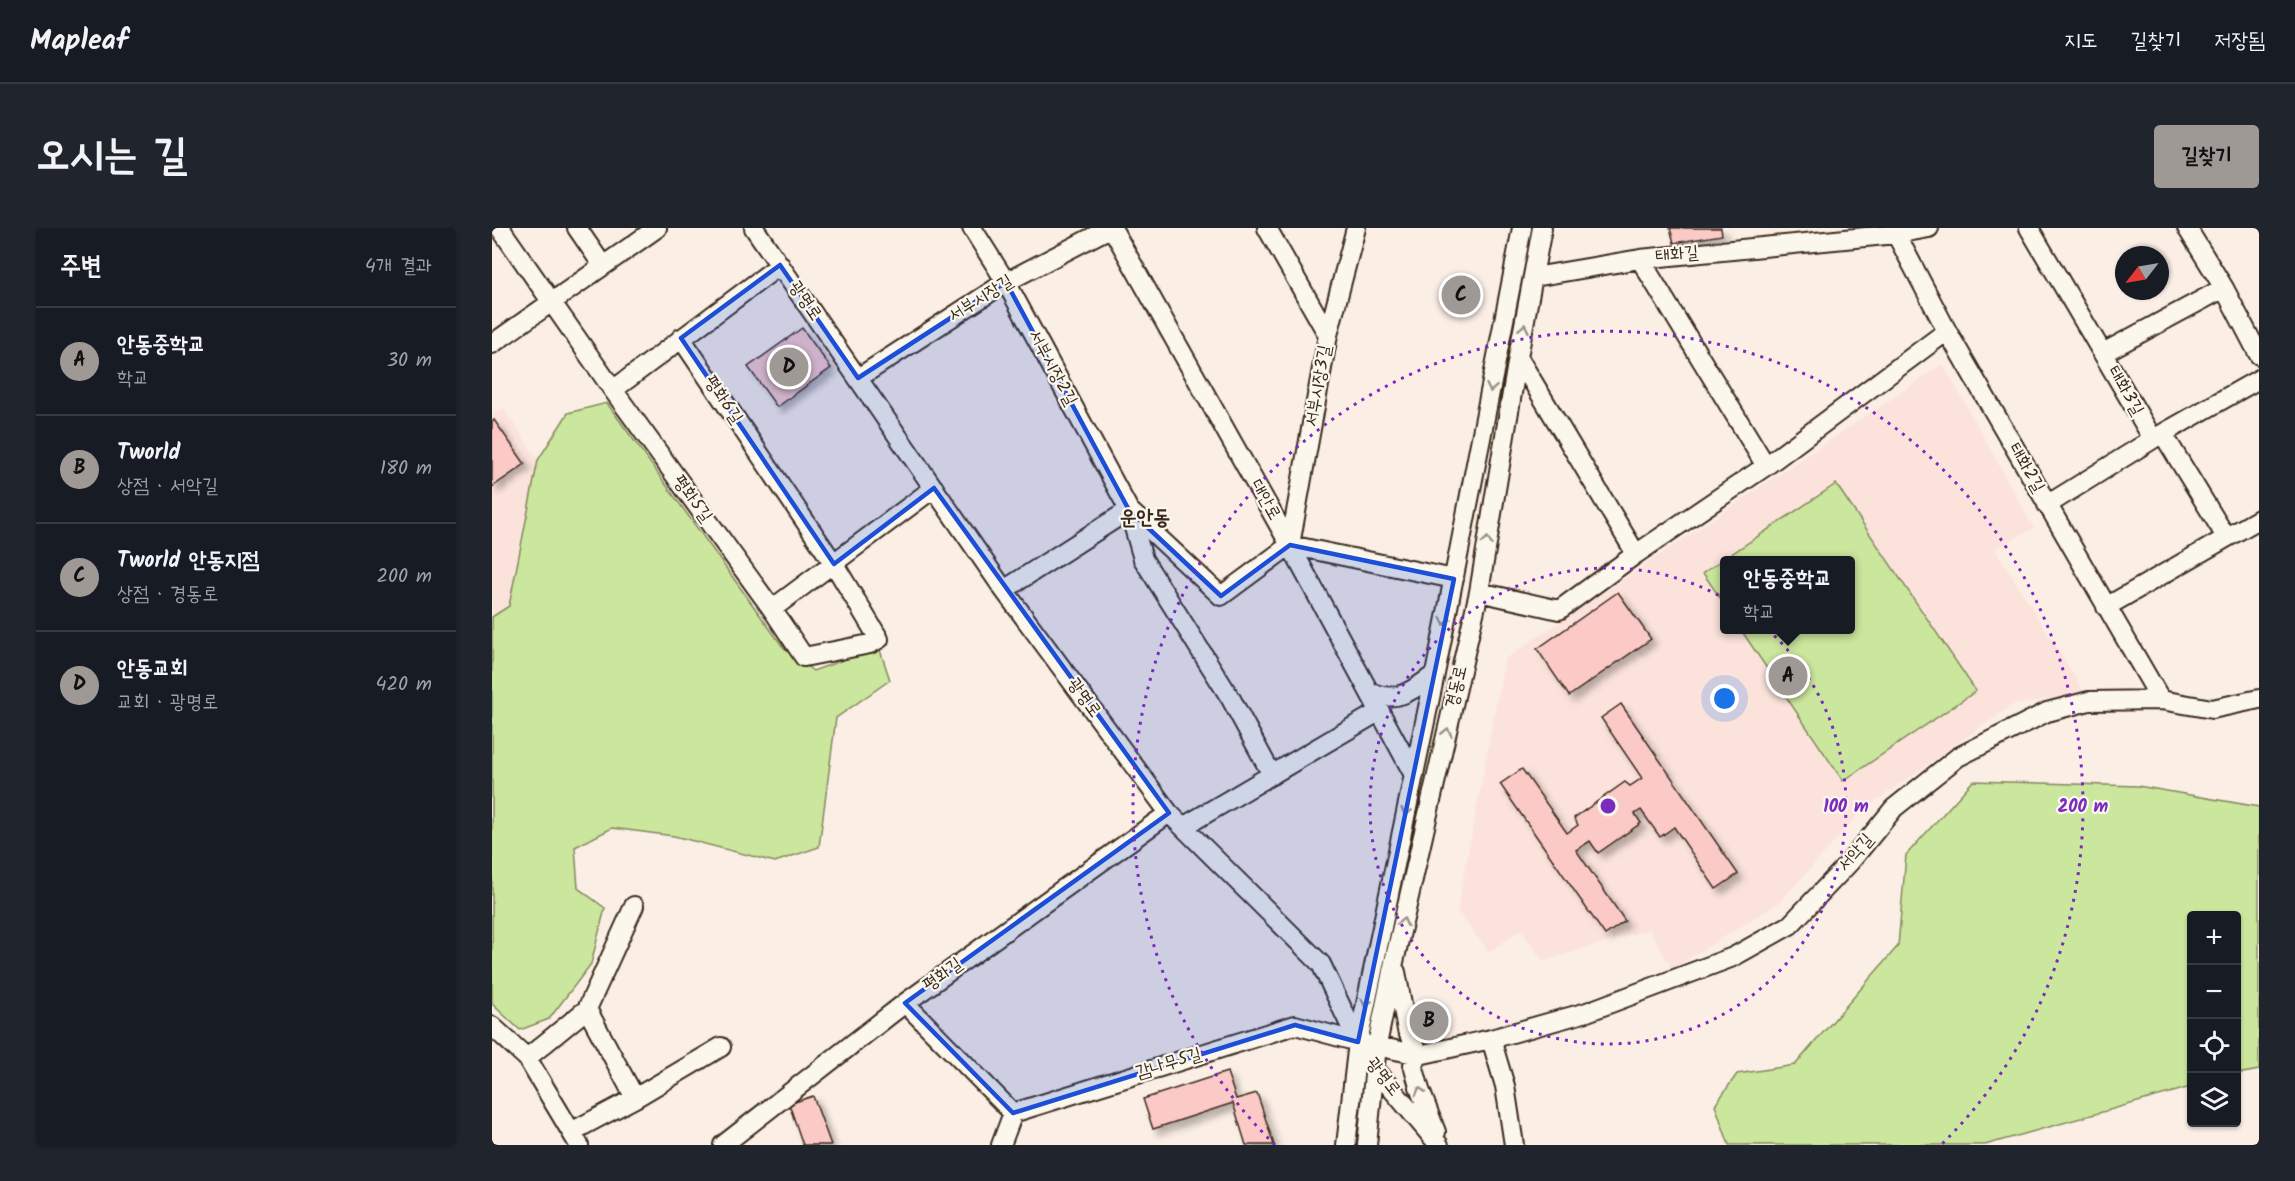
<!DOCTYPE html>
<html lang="ko">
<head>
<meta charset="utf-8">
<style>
	:root { --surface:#171b24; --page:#20242c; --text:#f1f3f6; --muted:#9ea1a6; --line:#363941; --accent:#9f9995 }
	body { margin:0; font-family:Kalam,"Poor Story",sans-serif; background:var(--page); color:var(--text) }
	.controls { position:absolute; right:18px; bottom:18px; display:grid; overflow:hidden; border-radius:6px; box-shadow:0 2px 4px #0004 }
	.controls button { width:54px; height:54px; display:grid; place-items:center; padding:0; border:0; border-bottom:2px solid var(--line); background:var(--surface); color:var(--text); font:30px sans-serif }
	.compass { position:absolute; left:1623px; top:18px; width:54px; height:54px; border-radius:50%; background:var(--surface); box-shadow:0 2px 4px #0004; rotate:239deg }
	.you { position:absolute; left:1233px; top:471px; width:21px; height:21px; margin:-15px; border:4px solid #fff; border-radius:50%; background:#1a73e8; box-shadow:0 0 0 9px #1a73e833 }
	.badge { display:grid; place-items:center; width:39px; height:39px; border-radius:50%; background:var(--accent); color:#111; font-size:20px; font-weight:700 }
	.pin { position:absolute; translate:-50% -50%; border:3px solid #fff; box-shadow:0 2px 6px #0006 }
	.popup { position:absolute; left:1228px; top:328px; width:135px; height:78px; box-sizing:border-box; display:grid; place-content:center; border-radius:6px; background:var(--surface); filter:drop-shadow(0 2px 4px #0005); font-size:20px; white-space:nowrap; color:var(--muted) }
	.popup b { font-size:22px; color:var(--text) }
	.popup::after { content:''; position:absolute; left:50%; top:100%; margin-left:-12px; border:12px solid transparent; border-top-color:var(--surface) }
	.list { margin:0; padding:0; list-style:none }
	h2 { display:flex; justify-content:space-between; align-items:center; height:78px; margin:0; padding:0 24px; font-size:26px }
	h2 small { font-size:20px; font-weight:400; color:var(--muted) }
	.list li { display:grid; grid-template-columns:39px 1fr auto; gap:18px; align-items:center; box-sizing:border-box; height:108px; padding:0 24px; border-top:2px solid var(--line) }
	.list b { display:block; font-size:22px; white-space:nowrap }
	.list p { margin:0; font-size:20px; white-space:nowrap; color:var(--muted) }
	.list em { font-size:20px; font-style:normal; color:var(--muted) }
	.icon { flex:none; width:33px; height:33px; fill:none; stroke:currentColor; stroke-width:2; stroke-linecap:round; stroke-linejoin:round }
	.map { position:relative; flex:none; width:1767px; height:917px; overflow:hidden; border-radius:6px }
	header { display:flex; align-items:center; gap:36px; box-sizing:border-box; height:84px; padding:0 30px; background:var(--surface); border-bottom:2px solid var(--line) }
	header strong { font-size:28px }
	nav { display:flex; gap:33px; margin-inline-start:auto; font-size:21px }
	.intro { display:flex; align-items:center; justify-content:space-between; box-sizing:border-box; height:144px; padding:0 36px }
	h1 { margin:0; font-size:42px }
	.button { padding:15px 27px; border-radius:6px; background:var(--accent); color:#111; font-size:21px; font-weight:700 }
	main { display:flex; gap:36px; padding:0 36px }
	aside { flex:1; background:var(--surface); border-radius:6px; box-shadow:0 2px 4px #0004 }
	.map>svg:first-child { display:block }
	.built { fill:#fbe3dc; fill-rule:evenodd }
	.green { fill:#cbe69d; stroke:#83885e; stroke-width:1.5 }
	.building { fill:#fbcac7; stroke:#3b2a1e; stroke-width:1.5; filter:url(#shadow) }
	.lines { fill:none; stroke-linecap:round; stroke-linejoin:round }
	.minor-casing { stroke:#3b2a1e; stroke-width:22 }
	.minor { stroke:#fbf7ec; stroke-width:18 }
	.oneway { stroke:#9b9085 }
	.marked { fill:#1d4ed8; fill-opacity:0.2; stroke:#1d4ed8; stroke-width:4.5; stroke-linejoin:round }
	.ring { fill:none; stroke:#7b2cbf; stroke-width:3; stroke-dasharray:3 6 }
	.labels { text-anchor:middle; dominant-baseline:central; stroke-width:4.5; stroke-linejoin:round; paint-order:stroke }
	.street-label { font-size:18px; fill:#3b2a1e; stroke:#fbf7ec }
	.quarter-label { font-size:21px; font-weight:bold; fill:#3b2a1e; stroke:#fbf7ec }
	.centre { fill:#7b2cbf; stroke:#fbf7ec; stroke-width:3 }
	.ring-label { font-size:18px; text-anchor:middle; font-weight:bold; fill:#7b2cbf; stroke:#fbf7ec; stroke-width:4.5; stroke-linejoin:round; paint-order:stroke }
</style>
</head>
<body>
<header>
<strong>Mapleaf</strong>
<nav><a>지도</a><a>길찾기</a><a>저장됨</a></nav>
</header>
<div class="intro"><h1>오시는 길</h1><a class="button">길찾기</a></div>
<main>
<aside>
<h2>주변<small>4개 결과</small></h2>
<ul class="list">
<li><span class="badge">A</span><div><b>안동중학교</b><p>학교</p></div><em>30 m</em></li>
<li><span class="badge">B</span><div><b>Tworld</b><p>상점 · 서악길</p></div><em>180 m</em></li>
<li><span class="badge">C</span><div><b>Tworld 안동지점</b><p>상점 · 경동로</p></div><em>200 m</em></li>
<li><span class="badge">D</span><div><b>안동교회</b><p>교회 · 광명로</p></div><em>420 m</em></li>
</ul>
</aside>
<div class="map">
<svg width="1767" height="917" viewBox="0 0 1767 917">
	<defs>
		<filter id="shadow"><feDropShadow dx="5.5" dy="5.5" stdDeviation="3" flood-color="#0004"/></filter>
	</defs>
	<rect width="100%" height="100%" fill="#fbeee5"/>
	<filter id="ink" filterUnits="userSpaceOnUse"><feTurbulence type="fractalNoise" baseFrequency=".0167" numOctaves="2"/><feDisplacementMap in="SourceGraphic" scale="12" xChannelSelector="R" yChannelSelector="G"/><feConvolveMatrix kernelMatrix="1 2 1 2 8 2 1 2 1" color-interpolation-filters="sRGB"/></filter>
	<g filter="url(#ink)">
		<path class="built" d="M1451 136 1542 300 1503 321 1593 465 1520 477 1371 582 1288 674 1180 741 1158 701 1051 733 1029 702 997 724 965 683 1013 431ZM1233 332H1359V402H1233Z
			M11 180 46 232 17 378 0 389V187Z"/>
		<path class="green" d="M115 175 291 419 321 443 387 419 398 452 344 490 327 619 283 634 182 608 120 600 83 619 86 660 113 680 99 736 57 791 28 802 0 776V389L17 378 46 232 76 185Z
			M1344 256 1484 463 1351 553 1249 402H1359V332H1233V377L1211 345Z
			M1481 553 1646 558 1767 579V842L1745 846 1744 688H1700L1699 859 1493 917H1237L1223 877 1245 846 1303 837 1406 718 1414 627Z"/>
		<path class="building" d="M1178 0H1229L1230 7 1182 15Z
			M310 100 339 140 285 179 256 139Z
			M2 192 33 236 0 259V194Z
			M1126 364 1159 411 1077 468 1045 421Z
			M1129 476 1246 646 1224 661 1182 599 1168 609 1149 582 1143 586 1149 595 1106 625 1098 613 1084 622 1133 693 1113 707 1008 556 1030 541 1075 605 1086 597 1082 590 1133 554 1138 558 1150 550 1109 490Z
			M735 844 744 871 765 865 782 917H754L741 875 661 901 651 871Z
			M321 868 339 917H311L297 876Z"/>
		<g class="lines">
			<defs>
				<path id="minor" d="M8 0 121 162 280 381 312 429 378 416 387 411 342 336 189 110
					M85 0 111 38
					M262 0 512 362 677 585 829 736 866 814 882 840 947 917
					M480 0 514 54 637 282 729 368 798 317
					M620 0 798 317 922 547
					M775 0 836 107
					M1403 0 1404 6 1455 103 1669 472
					M1537 0 1661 211 1767 151
					M1695 0 1732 60 1767 127
					M1148 31 1274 238
					M1042 49 1148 31 1404 6 1437 0
					M0 116 165 0
					M1611 125 1732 60
					M1026 129 1144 326
					M366 150 514 54 618 0
					M121 162 288 37
					M1671 206 1734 309
					M1555 277 1661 211
					M798 317 836 107 864 0
					M798 317 962 351
					M512 362 637 282 651 331 739 471 780 547
					M987 364 1067 382 1144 326 1274 238 1455 103
					M1614 379 1767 291
					M280 381 442 260
					M878 464C906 476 921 462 943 446
					M691 599 888 483
					M904 744 915 802 927 827 921 837 928 862 944 904
					M413 775 521 885
					M95 781 143 870
					M0 798 35 830 95 781 142 678
					M999 811 1013 858 1022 917
					M35 830 87 917
					M81 903 143 870 229 819
					M231 917 413 775 677 585
					M509 917 521 885 803 797 866 814 927 827 999 811 1095 784 1241 729 1298 697 1358 634 1402 580 1466 529 1555 484 1597 473 1669 472 1720 481 1767 471
					M854 917 866 814 943 446 1030 0
					M875 917 885 817 902 734 987 364 1026 129 1050 0"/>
			</defs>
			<use href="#minor" class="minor-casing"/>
			<use href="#minor" class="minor"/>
		</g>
		<defs><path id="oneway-chevron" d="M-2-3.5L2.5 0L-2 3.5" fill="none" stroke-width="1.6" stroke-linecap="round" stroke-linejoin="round" transform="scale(1.5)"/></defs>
		<g class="oneway">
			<use href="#oneway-chevron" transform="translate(1032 100) rotate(-79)"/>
			<use href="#oneway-chevron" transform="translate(999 160) rotate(101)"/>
			<use href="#oneway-chevron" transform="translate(995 313) rotate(-81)"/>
			<use href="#oneway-chevron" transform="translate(953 393) rotate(101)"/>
			<use href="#oneway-chevron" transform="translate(955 504) rotate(-77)"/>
			<use href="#oneway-chevron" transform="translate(914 584) rotate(102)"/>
			<use href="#oneway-chevron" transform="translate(911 694) rotate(-77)"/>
			<use href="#oneway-chevron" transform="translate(874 775) rotate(102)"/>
			<use href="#oneway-chevron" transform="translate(928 863) rotate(-107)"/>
		</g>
	</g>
	<path class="marked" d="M288 37 366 150 514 54 637 282 729 368 798 317 962 351 866 814 803 797 521 885 413 775 677 585 442 260 342 336 189 110Z"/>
	<g class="ring">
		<circle cx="1116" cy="578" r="238"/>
		<path d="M783 917A475 475 0 1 1 1449 917"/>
	</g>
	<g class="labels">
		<g class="street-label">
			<text transform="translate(1185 27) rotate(-5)">태화길</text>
			<text transform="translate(489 71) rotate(-32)">서부시장길</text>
			<text transform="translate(313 73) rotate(56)">광명로</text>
			<text transform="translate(560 140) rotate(62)">서부시장2길</text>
			<text transform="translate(827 158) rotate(-80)">서부시장3길</text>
			<text transform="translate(1633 163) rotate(60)">태화3길</text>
			<text transform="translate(231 172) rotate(56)">평화6길</text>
			<text transform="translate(1534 240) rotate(60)">태화2길</text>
			<text transform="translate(200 271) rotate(54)">평화5길</text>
			<text transform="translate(773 272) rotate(61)">대안로</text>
			<text transform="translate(965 459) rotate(-77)">경동로</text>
			<text transform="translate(592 470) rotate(54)">광명로</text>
			<text transform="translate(1364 625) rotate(-49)">서악길</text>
			<text transform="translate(451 747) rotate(-36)">평화길</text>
			<text transform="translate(677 836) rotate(-17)">감나무5길</text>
			<text transform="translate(891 849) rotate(52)">광명로</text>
		</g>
		<g class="quarter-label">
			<text x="653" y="290">운안동</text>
		</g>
	</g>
	<circle cx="1116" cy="578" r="9" class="centre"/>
	<g class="ring-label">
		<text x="1354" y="584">100 m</text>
		<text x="1591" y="584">200 m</text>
	</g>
</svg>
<div class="controls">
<button>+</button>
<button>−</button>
<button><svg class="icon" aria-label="locate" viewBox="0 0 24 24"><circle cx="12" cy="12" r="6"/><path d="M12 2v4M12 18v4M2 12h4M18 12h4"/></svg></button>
<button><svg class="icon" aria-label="layers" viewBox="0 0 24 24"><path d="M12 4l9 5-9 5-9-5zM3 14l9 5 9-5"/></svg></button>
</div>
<svg class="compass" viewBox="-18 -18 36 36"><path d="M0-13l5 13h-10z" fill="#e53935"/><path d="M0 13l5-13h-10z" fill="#9ea1a6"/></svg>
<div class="you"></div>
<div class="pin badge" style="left:1296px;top:448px">A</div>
<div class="popup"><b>안동중학교</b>학교</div>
<div class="pin badge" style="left:937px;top:793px">B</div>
<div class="pin badge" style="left:969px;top:67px">C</div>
<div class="pin badge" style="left:297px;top:139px">D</div>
</div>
</main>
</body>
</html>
